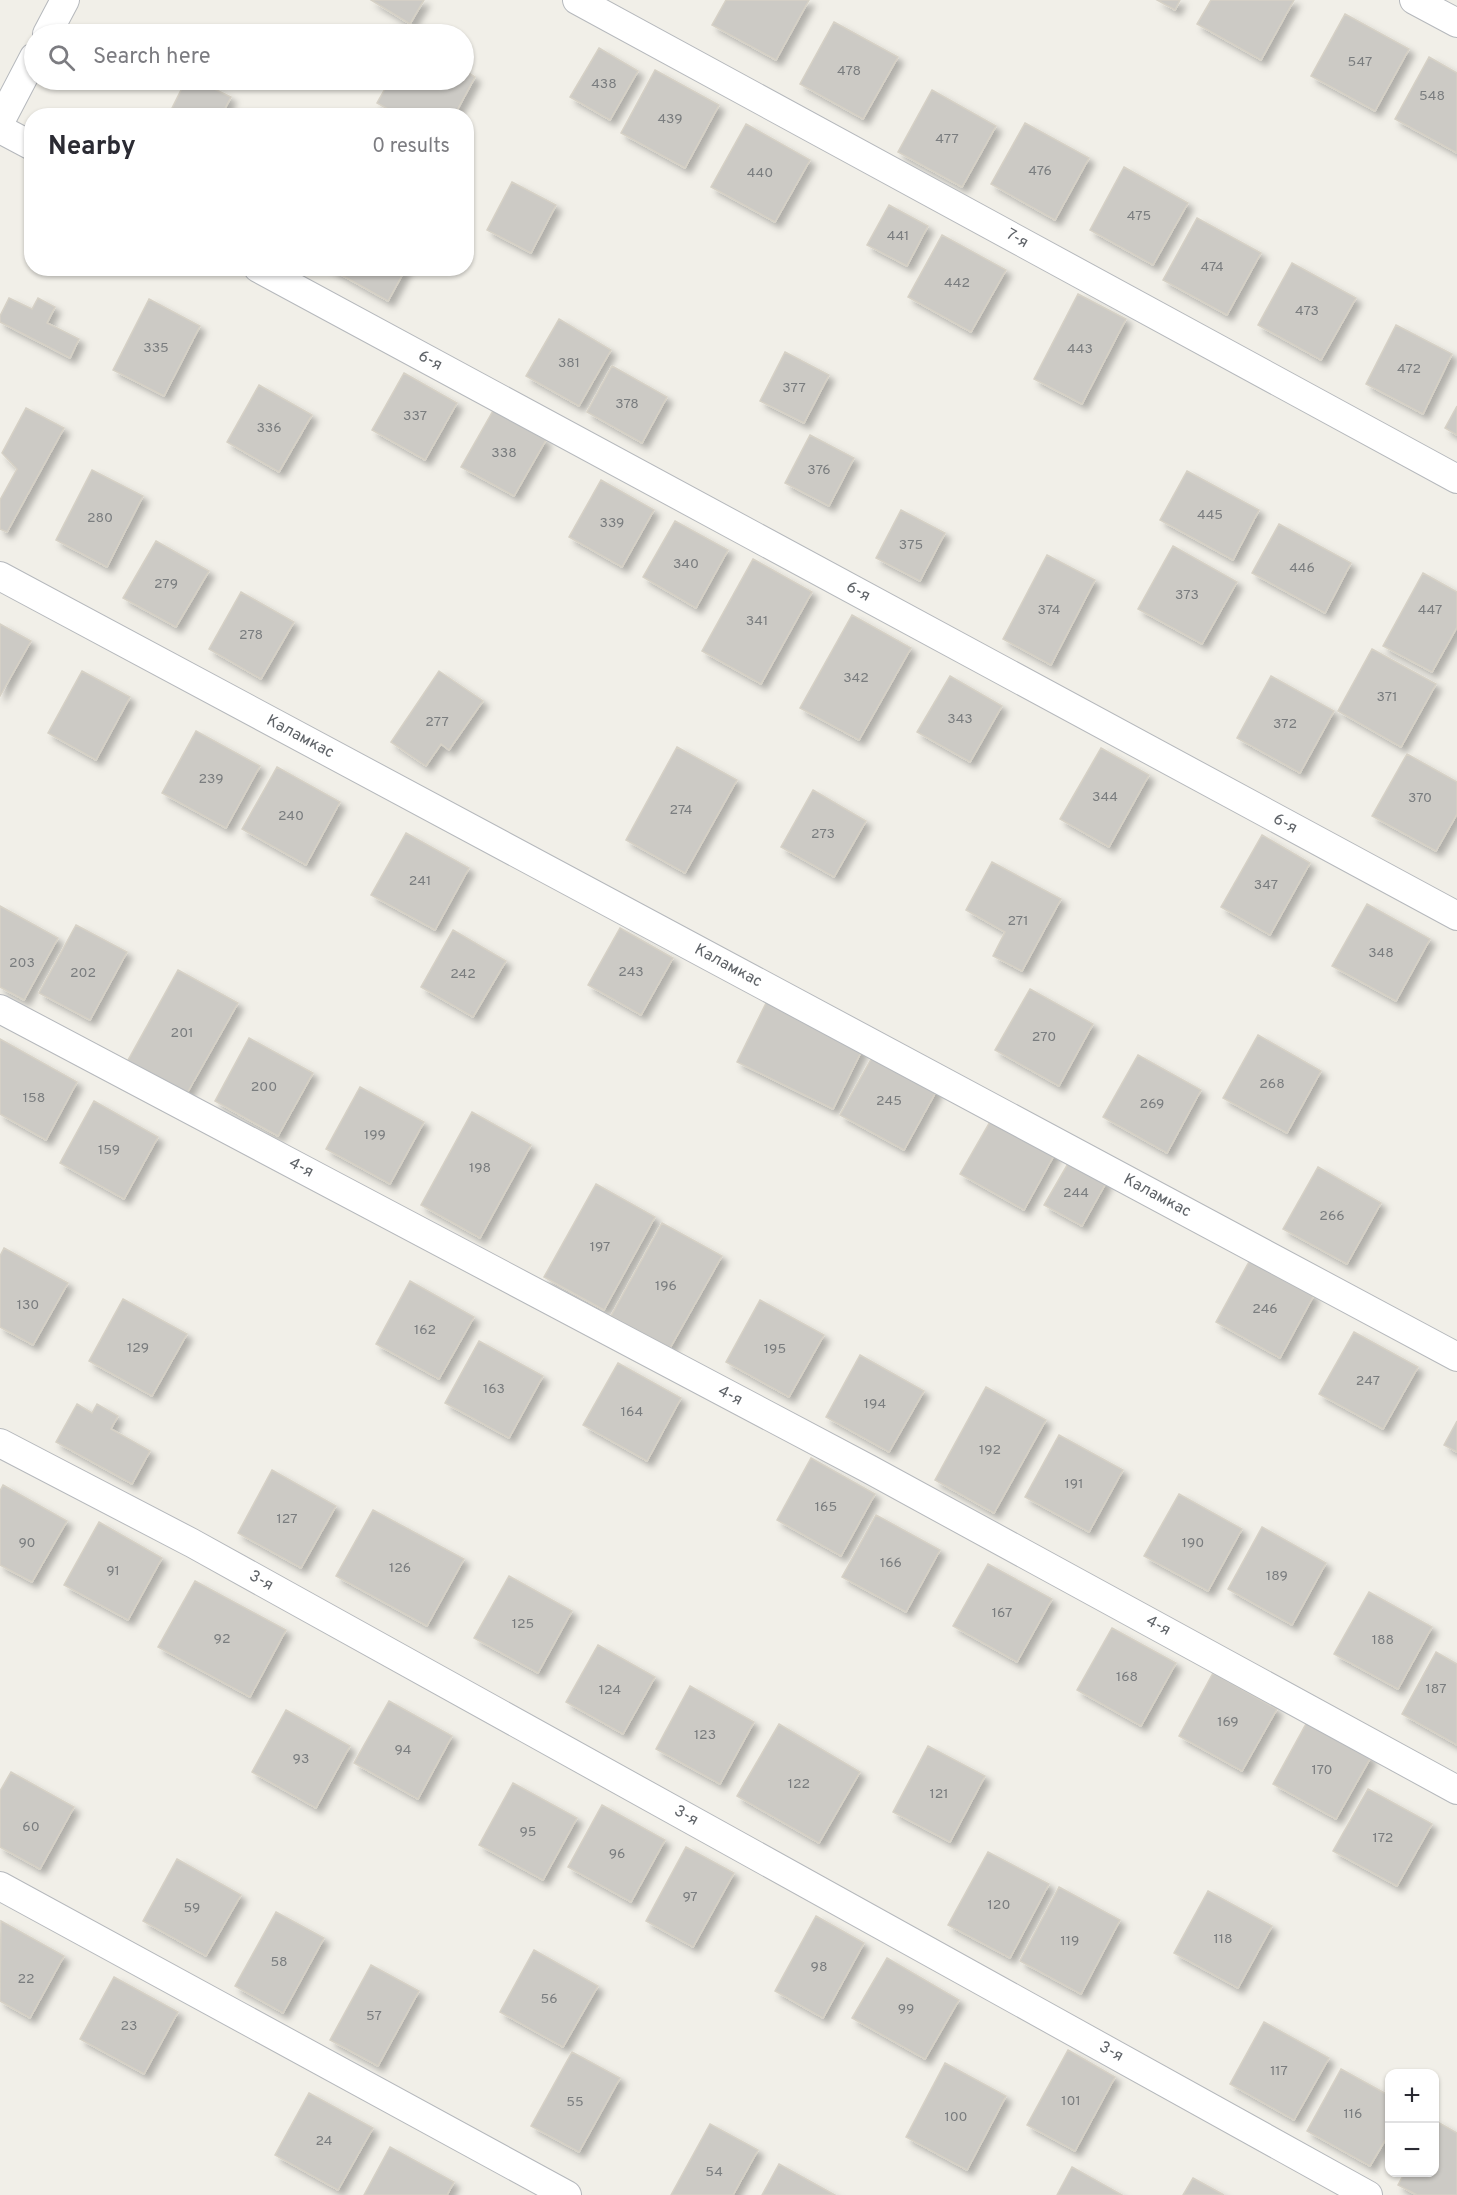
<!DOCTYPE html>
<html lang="en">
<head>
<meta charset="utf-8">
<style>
	:root { --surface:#fff; --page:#f2f2f3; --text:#2b2b33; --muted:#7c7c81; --line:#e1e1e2 }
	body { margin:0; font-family:Overpass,sans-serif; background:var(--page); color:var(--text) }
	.controls { position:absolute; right:18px; bottom:18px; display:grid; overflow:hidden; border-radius:12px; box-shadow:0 2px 4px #0004 }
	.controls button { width:54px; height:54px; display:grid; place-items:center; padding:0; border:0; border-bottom:2px solid var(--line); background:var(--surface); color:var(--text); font:30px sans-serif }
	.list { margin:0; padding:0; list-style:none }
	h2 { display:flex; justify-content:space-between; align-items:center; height:78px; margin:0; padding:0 24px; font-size:26px }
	h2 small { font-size:20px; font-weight:400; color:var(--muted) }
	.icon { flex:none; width:33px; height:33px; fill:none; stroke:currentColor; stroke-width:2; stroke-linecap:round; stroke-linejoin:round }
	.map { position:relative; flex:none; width:1457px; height:2195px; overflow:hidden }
	.search { position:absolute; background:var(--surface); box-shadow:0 2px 4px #0004; left:24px; top:24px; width:450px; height:66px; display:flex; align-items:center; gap:15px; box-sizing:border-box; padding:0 21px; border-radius:33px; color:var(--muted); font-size:22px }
	.panel { position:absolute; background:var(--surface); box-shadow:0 2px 4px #0004; left:24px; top:108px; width:450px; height:168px; border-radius:24px }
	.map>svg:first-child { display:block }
	.building { fill:#cccac5; stroke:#d6d1c6; stroke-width:1.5; filter:url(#shadow) }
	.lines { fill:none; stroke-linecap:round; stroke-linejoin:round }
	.street-casing { stroke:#b5b8bc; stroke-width:30 }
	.street { stroke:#fff; stroke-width:28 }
	.labels { text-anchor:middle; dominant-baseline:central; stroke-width:4.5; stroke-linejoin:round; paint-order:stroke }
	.number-label { font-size:14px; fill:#7a7d7f }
	.street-label { font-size:16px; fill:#5f6368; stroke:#fff }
</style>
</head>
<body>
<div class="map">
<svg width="1457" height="2195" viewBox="0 0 1457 2195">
	<defs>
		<filter id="shadow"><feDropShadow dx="5.5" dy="5.5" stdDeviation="3" flood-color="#0004"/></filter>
	</defs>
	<rect width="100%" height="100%" fill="#f1efe8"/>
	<path class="building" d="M371 0H424L410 24Z
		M726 0H809L776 60 712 25Z
		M1157 0H1180L1175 10Z
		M1211 0H1294L1261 60 1197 24Z
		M1345 14 1409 49 1375 111 1311 76Z
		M834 22 898 57 863 119 800 84Z
		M599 48 638 71 610 120 570 97Z
		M1429 57 1457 73V153L1395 119Z
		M464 70 475 77 454 116H400L377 103 390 80H464Z
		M655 70 719 105 685 168 621 133Z
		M186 80H196L231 97 221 116H168Z
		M932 90 996 126 962 187 898 152Z
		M1025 123 1089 158 1055 220 991 184Z
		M746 124 810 160 775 222 711 187Z
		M1124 167 1188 203 1153 265 1090 230Z
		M512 182 556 205 531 253 487 230Z
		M889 205 928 226 907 266 867 245Z
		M1197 218 1261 253 1227 315 1163 280Z
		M942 235 1006 270 971 332 908 297Z
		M1292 263 1356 298 1321 360 1258 325Z
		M329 268H406L388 301Z
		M1078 294 1126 319 1082 404 1034 379Z
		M9 298 32 309 38 298 55 307 47 323 79 339 70 358 0 322V316Z
		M149 299 200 326 164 396 113 370Z
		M559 319 611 350 579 406 526 376Z
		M1396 325 1452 354 1423 414 1366 384Z
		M785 352 829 375 804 423 760 401Z
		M612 366 667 397 642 443 587 412Z
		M404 373 457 403 425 460 372 430Z
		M259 385 312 415 279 472 227 442Z
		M1457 406V435L1445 428Z
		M26 408 64 428 7 532 0 529V500L17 469 2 453Z
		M494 409 546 440 514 496 461 467Z
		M810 435 854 458 829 506 785 483Z
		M92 470 143 496 107 567 56 540Z
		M1187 471 1259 510 1233 560 1160 520Z
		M601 480 654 510 622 567 569 537Z
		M901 510 945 533 920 581 876 558Z
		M675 521 728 550 696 608 643 577Z
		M1279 524 1351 563 1325 613 1252 573Z
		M156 541 209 571 176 627 123 598Z
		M1173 546 1237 582 1202 644 1138 609Z
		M1047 555 1095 580 1051 665 1003 639Z
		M753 559 812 592 761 684 702 651Z
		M1423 573 1457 592V627L1432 672 1383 646Z
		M241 592 294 622 261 679 209 649Z
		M852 615 911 648 859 740 800 708Z
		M0 624 31 641 0 696Z
		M1372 649 1436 684 1401 747 1338 711Z
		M82 671 130 697 96 760 48 733Z
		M439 671 483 701 449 750 441 744 426 766 391 742Z
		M950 676 1002 706 970 762 917 732Z
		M1271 676 1334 711 1300 773 1237 738Z
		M196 731 260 766 226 828 162 793Z
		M677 747 737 780 685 873 626 840Z
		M1101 748 1149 775 1109 847 1060 819Z
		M1407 754 1457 782V814L1436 851 1372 816Z
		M277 767 340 802 306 865 242 829Z
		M813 790 866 821 834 877 781 847Z
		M406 833 469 868 435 930 371 895Z
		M1262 835 1310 863 1270 935 1221 907Z
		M992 862 1061 899 1022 971 993 956 1005 932 966 910Z
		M1367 904 1430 939 1396 1001 1332 966Z
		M0 906 58 938 24 1000 0 987Z
		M76 925 127 952 90 1020 39 993Z
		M620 928 673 958 641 1015 588 985Z
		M453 930 506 961 473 1017 421 987Z
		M178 970 238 1003 186 1095 127 1062Z
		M1030 989 1093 1024 1059 1086 995 1050Z
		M767 1001 863 1048 833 1109 737 1062Z
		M1258 1035 1321 1071 1287 1133 1223 1098Z
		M249 1038 313 1073 278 1136 215 1101Z
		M0 1039 77 1082 46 1140 0 1114Z
		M875 1052 938 1088 904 1150 840 1115Z
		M1138 1055 1201 1090 1167 1153 1103 1117Z
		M360 1087 424 1122 390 1184 326 1149Z
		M94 1101 158 1137 124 1199 60 1163Z
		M472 1112 531 1145 480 1238 421 1205Z
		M995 1113 1058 1148 1024 1210 960 1174Z
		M1070 1160 1107 1181 1082 1226 1044 1205Z
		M1318 1167 1381 1203 1347 1264 1283 1229Z
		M596 1184 655 1217 604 1310 544 1277Z
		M662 1223 722 1256 670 1348 611 1316Z
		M4 1248 68 1283 33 1345 0 1327V1256Z
		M1250 1260 1314 1295 1280 1358 1216 1322Z
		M410 1281 474 1317 439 1379 376 1344Z
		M123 1299 187 1334 152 1396 89 1361Z
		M760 1300 824 1335 789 1397 726 1362Z
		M1354 1332 1418 1367 1383 1429 1319 1394Z
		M479 1341 543 1376 509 1438 445 1403Z
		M860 1355 924 1391 889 1452 826 1417Z
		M618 1363 681 1398 647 1461 583 1425Z
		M986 1387 1046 1420 994 1513 935 1480Z
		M77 1404 92 1413 97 1404 118 1416 111 1429 150 1451 132 1484 56 1442Z
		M1457 1421V1452L1444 1445Z
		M1059 1435 1123 1470 1089 1532 1025 1497Z
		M811 1458 875 1494 841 1556 777 1520Z
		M272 1470 336 1506 301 1568 238 1533Z
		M3 1485 67 1521 32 1582 0 1565V1491Z
		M1179 1494 1242 1529 1208 1591 1144 1556Z
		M373 1510 464 1559 427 1626 336 1576Z
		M876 1515 940 1550 906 1612 842 1577Z
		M99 1522 162 1558 128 1620 64 1585Z
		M1262 1527 1326 1563 1292 1625 1228 1589Z
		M988 1564 1052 1599 1017 1662 953 1626Z
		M509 1576 572 1611 538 1673 474 1638Z
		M195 1581 286 1630 250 1697 158 1647Z
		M1369 1592 1432 1627 1398 1689 1334 1654Z
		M1112 1628 1176 1663 1141 1726 1077 1690Z
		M598 1645 655 1677 623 1734 566 1702Z
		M1436 1652 1457 1664V1745L1402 1714Z
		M1213 1673 1277 1709 1242 1771 1179 1736Z
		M690 1686 754 1722 720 1784 656 1749Z
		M389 1701 452 1736 418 1799 354 1763Z
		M286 1710 350 1746 316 1808 252 1772Z
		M1307 1722 1371 1757 1336 1819 1273 1784Z
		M779 1724 860 1772 819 1843 737 1796Z
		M928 1746 985 1776 950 1842 893 1812Z
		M11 1772 74 1807 40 1869 0 1847V1791Z
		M513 1783 577 1818 543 1880 479 1845Z
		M1368 1789 1432 1824 1397 1886 1333 1851Z
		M602 1805 665 1840 631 1902 568 1867Z
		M686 1847 734 1873 693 1947 646 1921Z
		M988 1852 1049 1884 1010 1958 948 1925Z
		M177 1859 241 1895 206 1956 143 1921Z
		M1059 1887 1120 1920 1081 1994 1020 1961Z
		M1208 1891 1272 1926 1238 1988 1174 1953Z
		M276 1912 324 1938 283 2013 235 1986Z
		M816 1916 864 1943 823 2018 775 1991Z
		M1 1921 64 1956 30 2018 0 2001Z
		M534 1950 598 1986 563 2047 500 2012Z
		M887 1958 959 2000 925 2059 852 2018Z
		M371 1965 419 1991 378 2066 330 2040Z
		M114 1977 178 2012 144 2074 80 2039Z
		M1264 2022 1329 2058 1294 2120 1230 2084Z
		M1068 2050 1115 2077 1075 2151 1027 2125Z
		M572 2052 620 2078 579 2152 531 2126Z
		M945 2063 1006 2096 967 2170 906 2137Z
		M1341 2069 1390 2096V2132L1370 2166 1307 2131Z
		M309 2093 373 2128 338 2190 275 2155Z
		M1434 2120 1457 2133V2195H1417L1398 2185 1405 2172H1434Z
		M710 2124 758 2150 733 2195H671Z
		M390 2147 454 2182 447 2195H364Z
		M779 2164 835 2195H762Z
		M1072 2167 1122 2195H1057Z
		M1193 2178 1224 2195H1183Z"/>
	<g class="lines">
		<defs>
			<path id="street" d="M577 0 1457 479
				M1414 0 1457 23
				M47 34 65 0
				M0 122 34 57
				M0 129 32 146
				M258 268 1457 916
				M0 576 1457 1357
				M0 1009 869 1469 1457 1790
				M0 1443 192 1543 1368 2195
				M0 1886 567 2195"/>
		</defs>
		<use href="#street" class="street-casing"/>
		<use href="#street" class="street"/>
	</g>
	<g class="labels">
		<g class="number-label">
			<text x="1360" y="62">547</text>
			<text x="849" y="71">478</text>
			<text x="604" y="84">438</text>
			<text x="1432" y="96">548</text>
			<text x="670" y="119">439</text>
			<text x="947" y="139">477</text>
			<text x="1040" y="171">476</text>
			<text x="760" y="173">440</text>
			<text x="1139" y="216">475</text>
			<text x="898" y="236">441</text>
			<text x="1212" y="267">474</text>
			<text x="957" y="283">442</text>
			<text x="1307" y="311">473</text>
			<text x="156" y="348">335</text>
			<text x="1080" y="349">443</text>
			<text x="569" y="363">381</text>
			<text x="1409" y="369">472</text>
			<text x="794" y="388">377</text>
			<text x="627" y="404">378</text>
			<text x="415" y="416">337</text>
			<text x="269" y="428">336</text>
			<text x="504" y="453">338</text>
			<text x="819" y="470">376</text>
			<text x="1210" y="515">445</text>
			<text x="100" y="518">280</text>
			<text x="612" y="523">339</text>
			<text x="911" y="545">375</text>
			<text x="686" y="564">340</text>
			<text x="1302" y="568">446</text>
			<text x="166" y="584">279</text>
			<text x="1187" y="595">373</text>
			<text x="1049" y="610">374</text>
			<text x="1430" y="610">447</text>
			<text x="757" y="621">341</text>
			<text x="251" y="635">278</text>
			<text x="856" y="678">342</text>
			<text x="1387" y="697">371</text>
			<text x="960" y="719">343</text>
			<text x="437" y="722">277</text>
			<text x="1285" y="724">372</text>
			<text x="211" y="779">239</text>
			<text x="1105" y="797">344</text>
			<text x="1420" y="798">370</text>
			<text x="681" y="810">274</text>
			<text x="291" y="816">240</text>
			<text x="823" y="834">273</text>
			<text x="420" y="881">241</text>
			<text x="1266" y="885">347</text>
			<text x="1018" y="921">271</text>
			<text x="1381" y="953">348</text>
			<text x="22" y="963">203</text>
			<text x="631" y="972">243</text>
			<text x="83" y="973">202</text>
			<text x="463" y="974">242</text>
			<text x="182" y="1033">201</text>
			<text x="1044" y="1037">270</text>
			<text x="1272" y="1084">268</text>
			<text x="264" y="1087">200</text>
			<text x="34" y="1098">158</text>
			<text x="889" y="1101">245</text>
			<text x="1152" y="1104">269</text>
			<text x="375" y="1135">199</text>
			<text x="109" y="1150">159</text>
			<text x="480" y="1168">198</text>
			<text x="1076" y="1193">244</text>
			<text x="1332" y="1216">266</text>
			<text x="600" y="1247">197</text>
			<text x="666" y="1286">196</text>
			<text x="28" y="1305">130</text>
			<text x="1265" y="1309">246</text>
			<text x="425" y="1330">162</text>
			<text x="138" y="1348">129</text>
			<text x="775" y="1349">195</text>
			<text x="1368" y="1381">247</text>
			<text x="494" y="1389">163</text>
			<text x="875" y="1404">194</text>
			<text x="632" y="1412">164</text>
			<text x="990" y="1450">192</text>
			<text x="1074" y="1484">191</text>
			<text x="826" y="1507">165</text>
			<text x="287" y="1519">127</text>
			<text x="27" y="1543">90</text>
			<text x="1193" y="1543">190</text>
			<text x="891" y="1563">166</text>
			<text x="400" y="1568">126</text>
			<text x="113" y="1571">91</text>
			<text x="1277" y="1576">189</text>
			<text x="1002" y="1613">167</text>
			<text x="523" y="1624">125</text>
			<text x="222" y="1639">92</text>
			<text x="1383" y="1640">188</text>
			<text x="1127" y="1677">168</text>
			<text x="1436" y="1689">187</text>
			<text x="610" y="1690">124</text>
			<text x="1228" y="1722">169</text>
			<text x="705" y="1735">123</text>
			<text x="403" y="1750">94</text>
			<text x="301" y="1759">93</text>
			<text x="1322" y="1770">170</text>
			<text x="799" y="1784">122</text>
			<text x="939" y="1794">121</text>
			<text x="31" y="1827">60</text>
			<text x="528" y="1832">95</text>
			<text x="1383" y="1838">172</text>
			<text x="617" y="1854">96</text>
			<text x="690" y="1897">97</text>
			<text x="999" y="1905">120</text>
			<text x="192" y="1908">59</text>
			<text x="1223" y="1939">118</text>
			<text x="1070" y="1941">119</text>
			<text x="279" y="1962">58</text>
			<text x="819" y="1967">98</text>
			<text x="26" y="1979">22</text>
			<text x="549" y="1999">56</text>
			<text x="906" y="2009">99</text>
			<text x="374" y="2016">57</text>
			<text x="129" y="2026">23</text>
			<text x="1279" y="2071">117</text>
			<text x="1071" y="2101">101</text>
			<text x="575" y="2102">55</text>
			<text x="1353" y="2114">116</text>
			<text x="956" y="2117">100</text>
			<text x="324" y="2141">24</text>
			<text x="714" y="2172">54</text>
		</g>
		<g class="street-label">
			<text transform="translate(1017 239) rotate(29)">7-я</text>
			<text transform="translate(430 361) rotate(28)">6-я</text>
			<text transform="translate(858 592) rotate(28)">6-я</text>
			<text transform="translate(300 737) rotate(28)">Каламкас</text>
			<text transform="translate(1285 824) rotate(28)">6-я</text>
			<text transform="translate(728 966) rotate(28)">Каламкас</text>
			<text transform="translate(301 1168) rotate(28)">4-я</text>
			<text transform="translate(1157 1196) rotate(28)">Каламкас</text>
			<text transform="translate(730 1396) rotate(28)">4-я</text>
			<text transform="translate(261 1581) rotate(29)">3-я</text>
			<text transform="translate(1158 1626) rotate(29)">4-я</text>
			<text transform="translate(686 1816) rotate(29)">3-я</text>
			<text transform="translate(1111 2052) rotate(29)">3-я</text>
		</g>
	</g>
</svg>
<div class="controls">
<button>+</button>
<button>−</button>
</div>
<div class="search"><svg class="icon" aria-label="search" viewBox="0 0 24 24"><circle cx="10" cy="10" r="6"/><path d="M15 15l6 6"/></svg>Search here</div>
<section class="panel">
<h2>Nearby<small>0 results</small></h2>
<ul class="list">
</ul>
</section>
</div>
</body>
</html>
